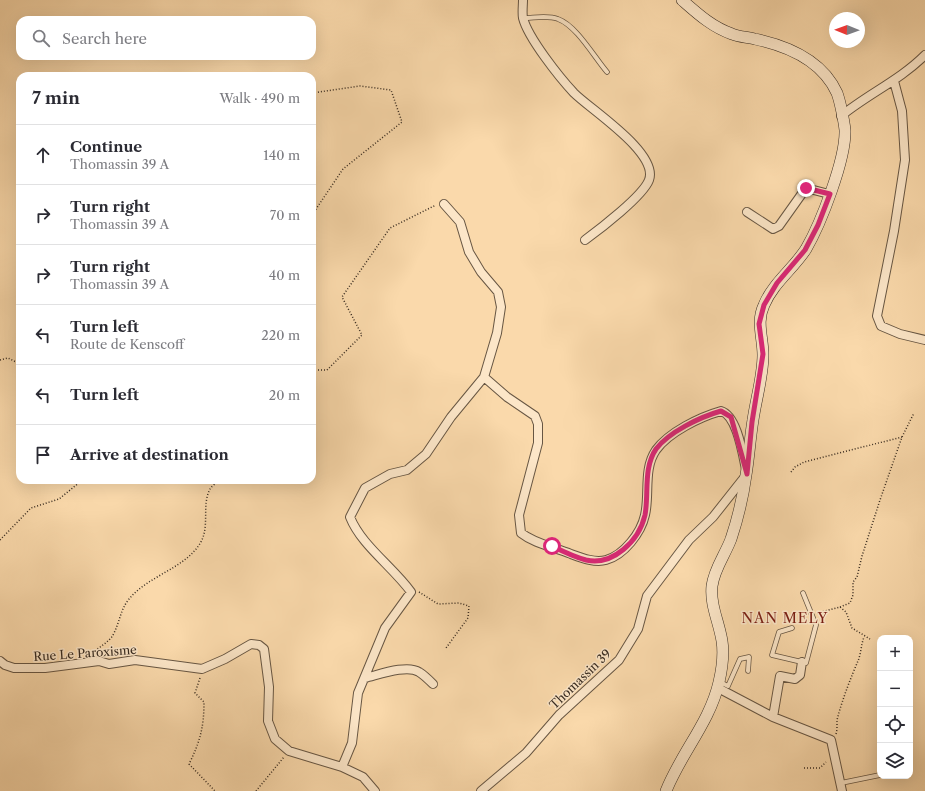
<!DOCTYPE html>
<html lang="en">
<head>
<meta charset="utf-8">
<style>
	:root { --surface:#fff; --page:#f7f7f7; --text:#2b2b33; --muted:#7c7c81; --line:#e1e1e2 }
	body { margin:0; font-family:"Libre Caslon Text",serif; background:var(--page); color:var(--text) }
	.controls { position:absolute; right:12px; bottom:12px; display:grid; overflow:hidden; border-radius:8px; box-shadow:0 4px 16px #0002 }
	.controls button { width:36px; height:36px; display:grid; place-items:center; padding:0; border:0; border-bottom:1px solid var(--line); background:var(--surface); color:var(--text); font:20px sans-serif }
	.compass { position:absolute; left:829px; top:12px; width:36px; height:36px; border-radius:50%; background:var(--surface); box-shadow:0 4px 16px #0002; rotate:271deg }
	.stop { position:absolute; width:12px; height:12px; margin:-9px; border:3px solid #db2777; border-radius:50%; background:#fff }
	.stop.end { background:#db2777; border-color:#fff; box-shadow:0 1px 4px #0008 }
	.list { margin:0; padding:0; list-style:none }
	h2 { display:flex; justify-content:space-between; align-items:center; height:52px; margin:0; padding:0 16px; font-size:17px }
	h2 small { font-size:13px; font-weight:400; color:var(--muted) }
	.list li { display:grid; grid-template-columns:26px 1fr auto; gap:12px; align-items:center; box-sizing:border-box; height:60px; padding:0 16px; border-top:1px solid var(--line) }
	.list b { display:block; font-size:15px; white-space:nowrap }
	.list p { margin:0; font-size:13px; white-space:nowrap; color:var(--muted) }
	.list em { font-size:13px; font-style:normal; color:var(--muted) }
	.icon { flex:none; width:22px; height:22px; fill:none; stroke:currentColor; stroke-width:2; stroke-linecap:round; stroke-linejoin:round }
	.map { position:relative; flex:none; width:925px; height:791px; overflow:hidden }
	.search { position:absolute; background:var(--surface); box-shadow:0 4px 16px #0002; left:16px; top:16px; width:300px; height:44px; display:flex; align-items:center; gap:10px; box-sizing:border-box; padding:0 14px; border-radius:12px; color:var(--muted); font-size:15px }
	.panel { position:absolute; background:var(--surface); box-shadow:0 4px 16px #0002; left:16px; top:72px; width:300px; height:412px; border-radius:12px }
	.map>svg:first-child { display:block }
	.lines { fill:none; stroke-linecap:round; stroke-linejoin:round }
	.service-casing { stroke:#675643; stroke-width:5.5 }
	.minor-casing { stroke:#675643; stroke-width:10 }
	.secondary-casing { stroke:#362a20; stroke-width:12 }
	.path { stroke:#362a20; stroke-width:1.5; stroke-dasharray:1 2; stroke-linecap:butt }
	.service { stroke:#fce6c8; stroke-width:4 }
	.minor { stroke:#fce6c8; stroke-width:8 }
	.secondary { stroke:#fce6c8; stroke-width:11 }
	.route { stroke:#db2777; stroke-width:5 }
	.labels { text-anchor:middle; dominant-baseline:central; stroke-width:3; stroke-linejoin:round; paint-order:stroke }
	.street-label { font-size:12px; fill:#362a20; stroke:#fce6c8 }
	.quarter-label { font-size:14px; letter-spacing:1px; fill:#7a1f14; stroke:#fce6c8 }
</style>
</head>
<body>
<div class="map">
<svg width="925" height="791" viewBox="0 0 925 791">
	<rect width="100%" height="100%" fill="#fad9ab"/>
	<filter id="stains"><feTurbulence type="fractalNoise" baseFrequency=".005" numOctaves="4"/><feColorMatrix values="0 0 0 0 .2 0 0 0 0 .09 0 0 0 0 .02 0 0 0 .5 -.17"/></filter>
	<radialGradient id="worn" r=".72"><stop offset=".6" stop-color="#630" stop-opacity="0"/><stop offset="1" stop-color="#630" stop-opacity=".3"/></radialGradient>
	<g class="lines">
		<defs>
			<path id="service" d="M524 18C534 18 548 15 558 19 577 26 594 57 607 72
				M792 628 779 632 772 655 806 663 816 625 803 593
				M720 682 728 686 740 659 749 657 748 671
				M841 783 880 775"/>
			<path id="minor" d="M523 0C523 5 522 13 523 18 528 38 560 78 574 93 591 110 659 153 649 180 643 196 600 229 585 240
				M894 81 902 111 905 160 894 231 877 316 881 326 900 334 925 340
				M841 116C868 94 900 80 925 55
				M444 204 460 222 469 252 481 272 498 292 501 307 497 333 484 377 507 397 535 416 538 424V443L519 515 521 533C535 544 554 547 571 554 582 558 595 563 606 560 624 555 641 533 645 515 650 494 643 469 656 450 669 432 700 417 721 411 738 416 743 457 747 474L713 517 689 540 647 596 638 629 619 660 559 715 526 753 481 791
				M747 212 773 229 779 226 806 188 829 194
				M0 661 5 665 14 668H45L99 661 109 664 135 660 202 669 225 659 251 644 259 645 264 649 269 687 268 721 275 739 289 751 342 767 363 777 375 791
				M365 678C378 675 407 664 419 672 424 675 429 680 433 684
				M718 688 773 717 831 740 842 791
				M773 717 780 676 795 679 800 675 802 662
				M342 767 352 743 358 693 385 628 411 592C393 567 361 545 350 517L365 488 390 474 407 470 426 454 451 417 484 377"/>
			<path id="secondary" d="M666 791C681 753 710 722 719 682 722 669 724 654 722 641 719 622 710 605 712 586 714 569 725 555 731 539 738 518 743 497 746 475 749 457 750 438 753 420 756 399 763 376 763 355 763 337 756 322 764 305 773 283 794 268 806 249 821 223 846 159 845 130 844 121 840 101 837 93 822 60 788 46 755 39 747 37 739 37 732 34 712 27 698 14 682 0"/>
		</defs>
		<use href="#service" class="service-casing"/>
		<use href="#minor" class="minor-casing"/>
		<use href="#secondary" class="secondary-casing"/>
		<path class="path" d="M312 93 360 86 391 90 402 122 343 169 312 215
			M0 360 8 358 16 362
			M312 370H327L362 335 342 297 390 228 436 205
			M791 472 795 467 804 462 902 437
			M0 540 31 508 59 499 80 482
			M419 592 438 604 459 603 469 606 468 618 446 648
			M840 607 850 603 853 595V582L857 577 862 556 880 500 902 437 914 413
			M817 613 840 607 846 612 852 628 870 639
			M93 653C99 647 109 642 113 635 120 622 120 610 129 599 148 576 183 569 199 545 211 528 201 506 210 489 212 486 216 483 219 480
			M200 678 195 693 204 702C204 727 200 742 189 764L215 791
			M836 734C838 728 836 722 838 716 843 698 851 677 858 661 861 654 861 645 864 637
			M804 768H820L826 762
			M256 791 284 757"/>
		<use href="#service" class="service"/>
		<use href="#minor" class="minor"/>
		<use href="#secondary" class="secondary"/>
	</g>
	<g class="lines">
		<path class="route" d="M552 546C562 551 574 557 586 560 613 566 639 541 645 515 649 494 643 468 656 449 669 432 700 417 721 411L731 417 747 474 752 422 763 354 759 324 764 305 777 283 805 250 818 225 830 194 806 188"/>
	</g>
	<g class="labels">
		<g class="street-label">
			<text transform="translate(85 653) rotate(-4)">Rue Le Paroxisme</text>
			<text transform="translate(580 679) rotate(-44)">Thomassin 39</text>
		</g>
		<g class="quarter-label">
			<text x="785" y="618">NAN MELY</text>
		</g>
	</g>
	<rect width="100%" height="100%" filter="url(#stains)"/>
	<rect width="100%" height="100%" fill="url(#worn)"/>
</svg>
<div class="controls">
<button>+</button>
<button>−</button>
<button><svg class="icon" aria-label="locate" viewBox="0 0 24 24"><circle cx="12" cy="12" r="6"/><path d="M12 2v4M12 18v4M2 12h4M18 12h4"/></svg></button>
<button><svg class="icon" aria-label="layers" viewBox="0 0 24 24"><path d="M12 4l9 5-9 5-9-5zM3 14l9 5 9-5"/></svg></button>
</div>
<svg class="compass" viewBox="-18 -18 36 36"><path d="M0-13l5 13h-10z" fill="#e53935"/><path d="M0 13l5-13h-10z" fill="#7c7c81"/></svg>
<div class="stop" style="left:552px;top:546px"></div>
<div class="stop end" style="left:806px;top:188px"></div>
<div class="search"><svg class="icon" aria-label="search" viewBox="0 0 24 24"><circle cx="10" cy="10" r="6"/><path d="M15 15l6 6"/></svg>Search here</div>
<section class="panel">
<h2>7 min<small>Walk · 490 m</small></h2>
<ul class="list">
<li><svg class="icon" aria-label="ahead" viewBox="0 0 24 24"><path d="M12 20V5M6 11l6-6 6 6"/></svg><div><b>Continue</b><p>Thomassin 39 A</p></div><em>140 m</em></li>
<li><svg class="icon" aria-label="right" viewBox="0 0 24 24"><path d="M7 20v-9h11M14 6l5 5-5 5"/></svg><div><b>Turn right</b><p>Thomassin 39 A</p></div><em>70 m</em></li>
<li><svg class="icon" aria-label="right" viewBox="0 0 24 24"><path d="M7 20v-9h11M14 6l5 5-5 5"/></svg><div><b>Turn right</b><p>Thomassin 39 A</p></div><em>40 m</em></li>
<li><svg class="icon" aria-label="left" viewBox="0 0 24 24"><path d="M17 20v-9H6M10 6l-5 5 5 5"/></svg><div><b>Turn left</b><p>Route de Kenscoff</p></div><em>220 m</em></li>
<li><svg class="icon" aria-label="left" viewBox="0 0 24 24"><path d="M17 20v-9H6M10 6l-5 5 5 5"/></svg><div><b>Turn left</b></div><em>20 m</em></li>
<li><svg class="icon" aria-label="arrive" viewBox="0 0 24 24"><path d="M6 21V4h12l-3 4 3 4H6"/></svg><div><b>Arrive at destination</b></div></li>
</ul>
</section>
</div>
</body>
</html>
